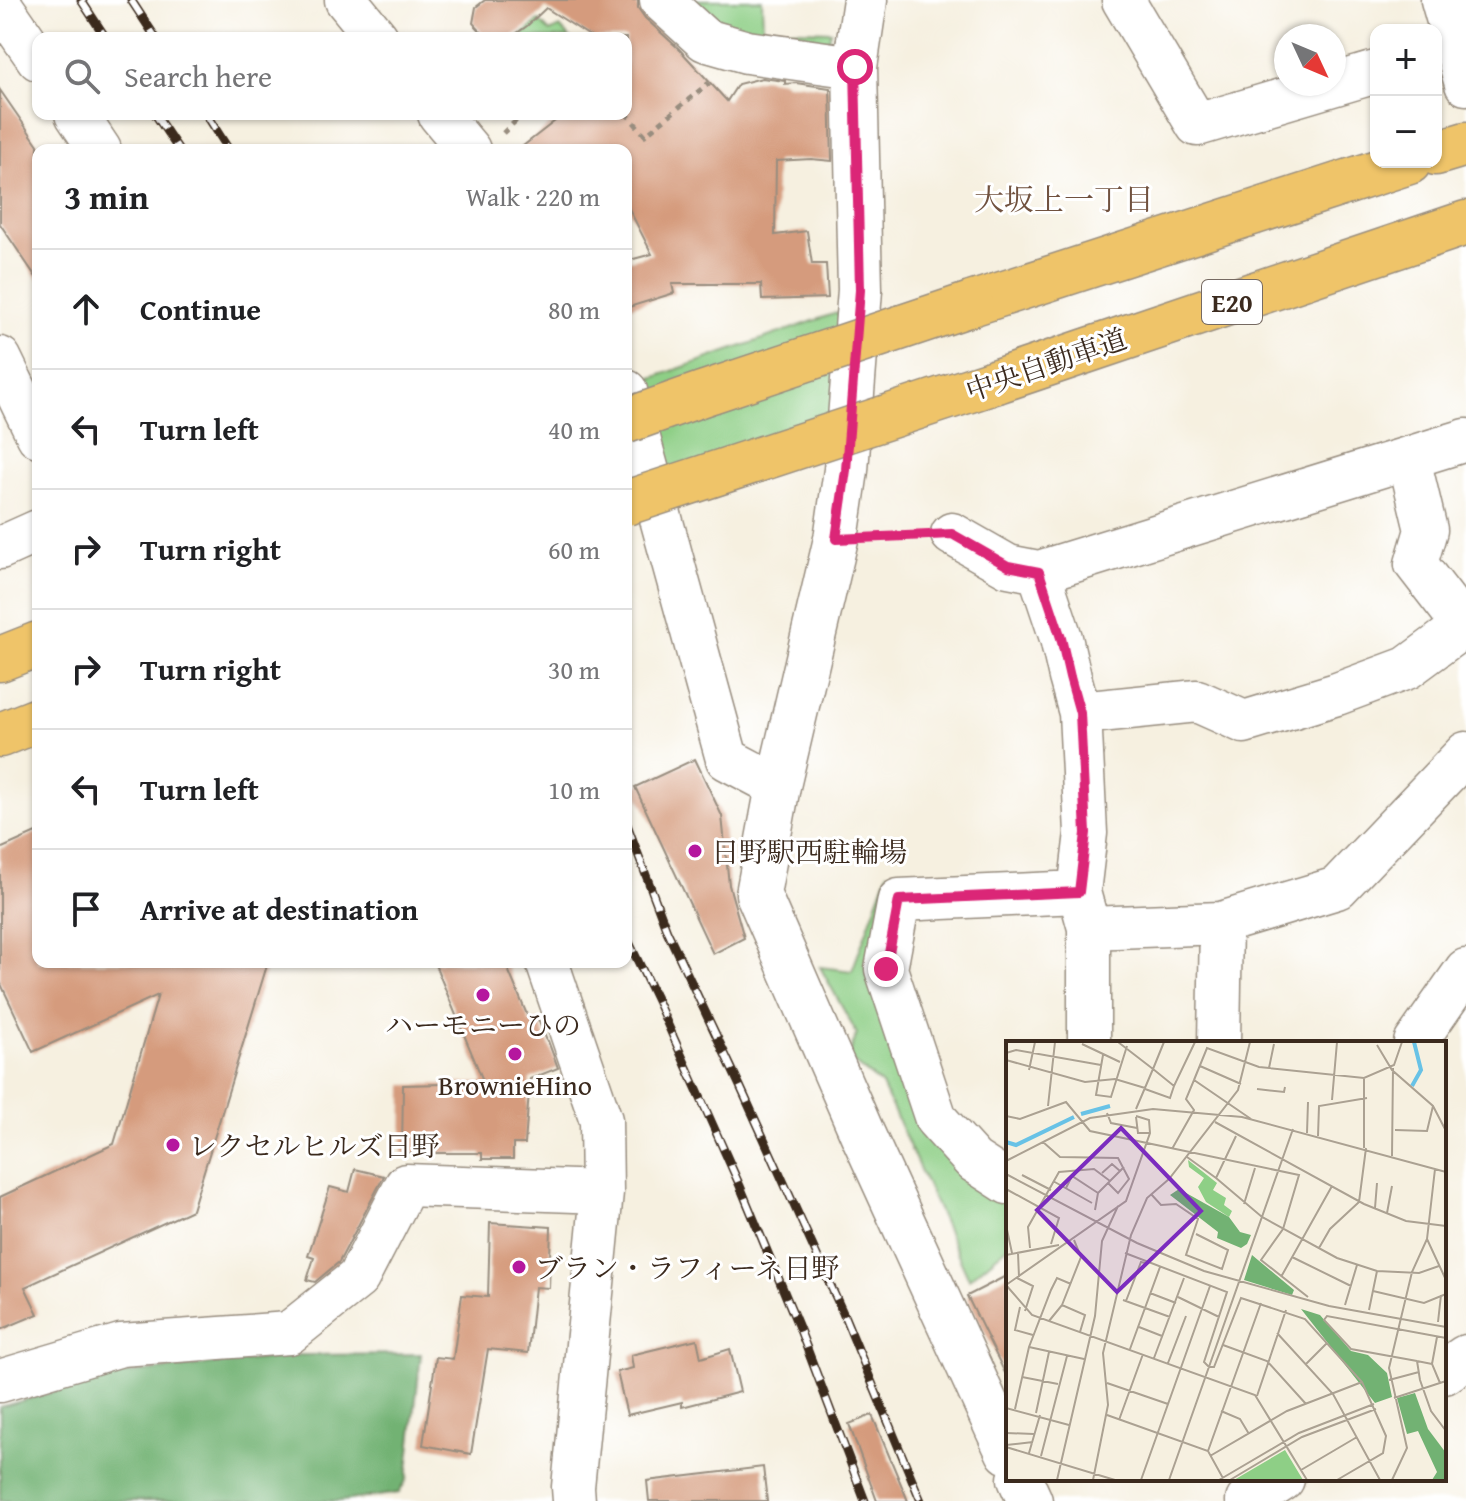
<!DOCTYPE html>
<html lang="en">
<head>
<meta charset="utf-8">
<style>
	:root { --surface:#fff; --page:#f6f6f6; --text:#202124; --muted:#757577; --line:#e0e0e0 }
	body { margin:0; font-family:"Gentium Book Plus","Noto Serif JP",serif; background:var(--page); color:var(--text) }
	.controls { position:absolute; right:24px; top:24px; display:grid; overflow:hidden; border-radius:16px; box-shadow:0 2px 6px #0004 }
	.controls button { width:72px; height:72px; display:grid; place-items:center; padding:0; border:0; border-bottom:2px solid var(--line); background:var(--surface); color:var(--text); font:40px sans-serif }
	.compass { position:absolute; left:1274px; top:24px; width:72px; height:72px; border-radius:50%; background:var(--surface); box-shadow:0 2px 6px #0004; rotate:134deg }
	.stop { position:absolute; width:24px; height:24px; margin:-18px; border:6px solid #db2777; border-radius:50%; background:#fff }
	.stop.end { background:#db2777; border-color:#fff; box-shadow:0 2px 8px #0008 }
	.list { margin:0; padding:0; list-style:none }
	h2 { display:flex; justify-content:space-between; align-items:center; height:104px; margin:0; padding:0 32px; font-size:34px }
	h2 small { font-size:26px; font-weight:400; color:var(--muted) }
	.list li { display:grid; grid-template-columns:52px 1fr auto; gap:24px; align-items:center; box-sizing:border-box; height:120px; padding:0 32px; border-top:2px solid var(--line) }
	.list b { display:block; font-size:30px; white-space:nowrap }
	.list em { font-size:26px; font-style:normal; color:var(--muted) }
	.icon { flex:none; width:44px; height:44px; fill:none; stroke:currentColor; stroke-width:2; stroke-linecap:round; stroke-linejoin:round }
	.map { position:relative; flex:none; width:1466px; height:1501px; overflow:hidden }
	.search { position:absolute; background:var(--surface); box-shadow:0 2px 6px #0004; left:32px; top:32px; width:600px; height:88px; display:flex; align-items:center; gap:20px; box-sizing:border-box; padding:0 28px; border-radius:16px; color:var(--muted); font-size:30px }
	.panel { position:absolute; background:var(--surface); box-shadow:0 2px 6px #0004; left:32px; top:144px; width:600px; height:824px; border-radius:16px }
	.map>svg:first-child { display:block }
	.green { fill:#8ecf86; stroke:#647c52; stroke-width:2 }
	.forest { fill:#72b273; stroke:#566e48; stroke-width:2 }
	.building { fill:#d59b7d }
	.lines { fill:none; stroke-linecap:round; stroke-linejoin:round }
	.minor-casing { stroke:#988d7f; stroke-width:45 }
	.tertiary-casing { stroke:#988d7f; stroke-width:47 }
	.motorway-casing { stroke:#988d7f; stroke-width:47 }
	.path { stroke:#988d7f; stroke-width:5; stroke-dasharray:6 6; stroke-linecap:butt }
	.minor { stroke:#fff; stroke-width:42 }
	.tertiary { stroke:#fff; stroke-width:44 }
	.motorway { stroke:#efc469; stroke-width:44 }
	.rail-casing { stroke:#3b2a1e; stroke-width:9 }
	.rail { stroke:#fff; stroke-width:6; stroke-dasharray:18; stroke-linecap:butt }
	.motorway-bridge-casing { stroke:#988d7f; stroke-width:47; stroke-linecap:butt }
	.motorway-bridge { stroke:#efc469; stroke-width:44 }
	.route { stroke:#db2777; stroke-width:10 }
	.poi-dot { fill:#b5179e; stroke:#fff; stroke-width:3 }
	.labels { text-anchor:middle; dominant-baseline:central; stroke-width:6; stroke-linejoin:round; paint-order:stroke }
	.shield { fill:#fff; stroke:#766a62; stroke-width:2 }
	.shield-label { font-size:26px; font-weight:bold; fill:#3b2a1e }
	.street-label { font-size:28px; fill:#3b2a1e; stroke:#fff }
	.poi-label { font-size:28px; fill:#3b2a1e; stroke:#fff; text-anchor:start }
	.neighbourhood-label { font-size:30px; fill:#71523f; stroke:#fff }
	.inset-river { fill:none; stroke:#68c2e6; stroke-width:4 }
	.inset-road { fill:none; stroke:#aba192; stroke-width:2 }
	.view { fill:#7b2cbf; fill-opacity:0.15; stroke:#7b2cbf; stroke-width:4 }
	.inset-edge { fill:none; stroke:#3b2a1e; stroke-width:4 }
</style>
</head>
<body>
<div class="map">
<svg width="1466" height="1501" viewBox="0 0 1466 1501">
	<rect width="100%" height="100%" fill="#fff"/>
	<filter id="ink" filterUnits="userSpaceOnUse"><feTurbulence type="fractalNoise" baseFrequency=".0125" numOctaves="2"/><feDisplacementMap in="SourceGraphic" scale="16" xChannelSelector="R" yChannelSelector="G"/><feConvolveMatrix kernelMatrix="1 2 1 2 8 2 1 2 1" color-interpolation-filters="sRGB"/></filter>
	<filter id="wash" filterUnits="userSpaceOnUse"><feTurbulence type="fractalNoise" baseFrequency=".006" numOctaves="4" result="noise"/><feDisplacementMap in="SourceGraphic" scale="32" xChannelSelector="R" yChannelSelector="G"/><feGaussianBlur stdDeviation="1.8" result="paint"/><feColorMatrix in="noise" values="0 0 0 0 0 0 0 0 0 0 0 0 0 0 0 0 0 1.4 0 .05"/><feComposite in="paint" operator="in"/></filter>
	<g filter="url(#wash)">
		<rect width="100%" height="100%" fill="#f6f0e0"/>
		<path class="green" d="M692 0H762L763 29 831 31 825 51 710 32Z
			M539 21 550 32 560 27 570 38H518Z
			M839 312 840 448 666 507 641 382Z
			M888 872 869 966 928 1114 1008 1194V1246L969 1279 882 1085 848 1058 857 1034 820 967 852 971Z"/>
		<path class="forest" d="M421 1354 407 1479 399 1493 341 1501H0V1407L112 1375 299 1355Z"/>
		<g id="blocks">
			<path class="building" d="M485 0H638V8L645 18 679 49 727 101 738 84 762 78 785 81V84L796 83 830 88 832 161 811 159 776 161 775 235 807 231 812 264H826L828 298 762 300 761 284H672L674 293 626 308V261L652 254 626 203V150H518L564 114H626V38H593L546 8 527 26 510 38H487L473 23 476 7Z
				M0 90 38 145V280L0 224Z
				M695 759 722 816 729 885 744 938 713 954 635 787Z
				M38 832V962H268L192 1210 25 1287 38 1314 0 1330V1197L114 1144 158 995 33 1052 0 982V849Z
				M434 962H505L530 1022 538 1019 547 1041H548L558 1068 530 1079 525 1144H513V1159H482V1153H402L403 1085 484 1083Z
				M355 1169 384 1176 339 1262 315 1282 307 1280 314 1258 308 1256 330 1187 349 1192Z
				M490 1223 551 1227 549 1288 535 1287 528 1353 488 1349 471 1454 423 1445 436 1357 453 1359 462 1295 488 1297Z
				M1008 1275V1379L967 1296Z
				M697 1339 701 1358 730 1349 740 1392 682 1407V1402L627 1415 617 1372 633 1368 631 1355Z
				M872 1415 908 1501H877L849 1424Z
				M763 1467 767 1501H649L647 1481Z"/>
		</g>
	</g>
	<g filter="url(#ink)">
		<use href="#blocks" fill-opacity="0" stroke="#988d7f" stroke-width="2"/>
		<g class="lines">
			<defs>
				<path id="minor" d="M346 0 377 38
					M661 0 705 40 747 52 855 67
					M1123 0 1197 125 1376 72
					M1442 0 1466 84
					M0 4 38 59
					M76 114 100 150
					M439 114 469 150
					M0 358 38 436
					M626 391 727 759 778 786
					M952 534 1008 566 1039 572 1061 638 1070 677 1080 713 1086 833 1079 892 1089 928V1043
					M0 548 38 531
					M1039 572 1466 440
					M1080 713 1197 701 1244 722 1337 694 1407 668 1464 626 1416 564 1426 530 1409 459
					M1089 928 1221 923 1337 888 1466 753
					M547 962 601 1120 602 1192 573 1487 574 1501
					M1219 1043 1221 923
					M1415 1043 1466 970
					M1008 1183 974 1161 936 1119 886 969 899 900 1079 892
					M0 1381 121 1345 289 1333 358 1278 406 1185 602 1192"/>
				<path id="tertiary" d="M865 0 855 67 860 290 846 470 836 539 778 786 758 894 862 1133 1008 1452
					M1444 1372 1466 1357
					M1020 1479 1030 1501
					M1248 1501 1282 1479"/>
				<path id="motorway" d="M1436 153 1466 144
					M971 304 1409 162
					M997 381 1466 223
					M0 659 38 644
					M0 735 38 720"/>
			</defs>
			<use href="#minor" class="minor-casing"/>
			<use href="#tertiary" class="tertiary-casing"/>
			<use href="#motorway" class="motorway-casing"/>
			<path class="path" d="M626 113 645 135 709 83
				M503 133 523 114
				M877 537 915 536"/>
			<use href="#minor" class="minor"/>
			<use href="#tertiary" class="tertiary"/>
			<use href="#motorway" class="motorway"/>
			<defs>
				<path id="rail" d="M81 0 106 38
					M131 0 156 38
					M155 114 179 150
					M206 114 229 150
					M626 822 667 931 740 1086 843 1313 921 1501
					M626 936 659 1005 740 1186 800 1330 865 1501"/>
			</defs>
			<use href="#rail" class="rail-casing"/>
			<use href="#rail" class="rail"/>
			<defs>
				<path id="motorway-bridge" d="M626 421 702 394 971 304
					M626 503 997 381"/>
			</defs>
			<use href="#motorway-bridge" class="motorway-bridge-casing"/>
			<use href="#motorway-bridge" class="motorway-bridge"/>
		</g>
	</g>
	<g class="lines" filter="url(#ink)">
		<path class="route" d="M855 67 860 290 846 470 836 539 952 534 1008 566 1039 572 1061 638 1070 677 1080 713 1086 833 1079 892 899 900 886 969"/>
	</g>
	<g class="poi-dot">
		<circle cx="695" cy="851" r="8"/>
		<circle cx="483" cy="995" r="8"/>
		<circle cx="515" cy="1054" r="8"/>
		<circle cx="173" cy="1145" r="8"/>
		<circle cx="519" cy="1267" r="8"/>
	</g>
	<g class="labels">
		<rect class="shield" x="1202" y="280" width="60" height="44" rx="6"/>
		<g class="shield-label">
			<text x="1232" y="302">E20</text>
		</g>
		<g class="street-label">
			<text transform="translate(1046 364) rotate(-19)">中央自動車道</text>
		</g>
		<g class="poi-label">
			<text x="711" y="851">日野駅西駐輪場</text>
			<text x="483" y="1024" text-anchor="middle">ハーモニーひの</text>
			<text x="515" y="1084" text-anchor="middle">BrownieHino</text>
			<text x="189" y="1145">レクセルヒルズ日野</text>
			<text x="535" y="1267">ブラン・ラフィーネ日野</text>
		</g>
		<g class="neighbourhood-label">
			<text x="1064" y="199">大坂上一丁目</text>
		</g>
	</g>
	<g transform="translate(1006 1041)">
		<rect width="440" height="440" fill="#f6f0e0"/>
		<path d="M182 119 211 142 207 149 220 157 218 164 226 170 223 176 200 161 192 146 198 137 183 126ZM279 409 297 439H228Z" fill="#8ecf86"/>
		<path d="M173 148 223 176 234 191 245 194 241 203 235 207 211 197 212 191 164 154ZM246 214 288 249 286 254 238 239ZM295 268 314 274 345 310 362 314 381 332 386 356 369 362ZM409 352 422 388 440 412V439H426L431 431 412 390 401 393 391 357Z" fill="#72b273"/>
		<path class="inset-river" d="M406 45 415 29 408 1M75 73 104 65M0 101 10 104 68 76"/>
		<path class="inset-road" d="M112 1 147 28 130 68M158 1 147 28 168 45 189 1M76 3 114 21M371 4 386 29 427 65 440 90M0 12 10 9 95 24M97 14 90 54 105 56 121 5M0 19 79 41 109 38 139 47M194 25 235 43M263 27 268 3M23 29 29 1M188 39 201 7 253 26 358 37 388 24 396 1M139 48 164 57 168 45M251 48 278 51 279 46M326 59 331 1M42 65 49 1M101 72 105 82 131 87M0 75 14 78 60 61 84 90 293 134 277 188 255 219 302 256M130 76 132 92H144M209 81 358 163 400 180 440 185M389 89 421 90 427 65M301 92 302 61M230 95 210 137 256 176 331 217 371 230 413 232 433 225M312 95 313 65 361 57M37 101 54 116 112 117 123 138 112 152 102 142M358 107V37M166 108 188 69 180 58 188 39 245 78M386 115 387 27M181 116 210 137M0 120 84 77 147 68 236 76 440 131M429 128 421 198 440 239M96 132 106 123 114 130M0 133 131 202 198 230 323 265 440 286M16 134 45 149M47 140 86 162M60 147 66 135 92 152M0 148 53 177 45 203M145 153 155 164 170 163 192 178 180 214 216 228 222 209 190 193M238 163 249 127M369 167 371 142M89 169 92 152 118 126M381 172 386 145M0 184 6 212M24 207 22 186 53 131 88 128 104 140M313 207 324 188 353 161 360 107M12 212 13 236M119 212 221 251 198 321 203 326H208L235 257 299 278 356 341 380 395 377 412 331 439M0 214 53 204M286 216 345 245M275 236 326 145M11 237 27 245 19 270M0 244 26 274 249 354 301 439M0 244 120 160 144 92 143 79 130 75M367 250 418 262 440 253M144 252 170 262M172 256 213 276M117 259 164 276M120 260 135 221 139 222M56 264 75 216 68 199M339 264 351 224M14 266 9 289 27 294M363 269 371 230M43 280 56 264 79 274 74 291M432 281 435 254M133 286 156 295M271 292 327 353 374 439M431 296 426 323 434 342M217 304 261 320 300 363M23 306 78 318M124 308 154 226M148 317 178 237M411 320 345 308 318 279 321 275 440 297M162 322 180 275M300 323 321 302M426 323 411 320 414 339 425 370 440 390M16 336 52 343M383 339 413 331M101 342 162 363M251 355 280 269M388 357 440 340M0 367 63 384M9 368 23 306 45 249 51 237 65 243M215 370 234 378 243 393M30 372 43 311M101 374 202 410 218 439M113 379 137 313M0 392 28 393M0 404 27 401M0 406 109 439M202 410 255 262M23 412 34 374M35 415 61 315M204 415 281 370 356 341M295 429 351 396M51 439 89 275 96 200 112 165M87 439 102 364 97 312 125 194 141 157 163 138 232 49 244 1M135 439 204 245M163 439 287 88M213 439 293 392 368 363M224 439 296 396 370 368M386 439 401 407 383 327 406 231 421 198"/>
		<path class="view" d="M115 87 195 170 111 251 31 169Z"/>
		<rect width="440" height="440" class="inset-edge"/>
	</g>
</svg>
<div class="controls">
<button>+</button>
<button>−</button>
</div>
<svg class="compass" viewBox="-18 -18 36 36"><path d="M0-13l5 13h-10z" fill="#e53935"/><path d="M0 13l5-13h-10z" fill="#757577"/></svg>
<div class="stop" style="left:855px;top:67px"></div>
<div class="stop end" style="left:886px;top:969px"></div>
<div class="search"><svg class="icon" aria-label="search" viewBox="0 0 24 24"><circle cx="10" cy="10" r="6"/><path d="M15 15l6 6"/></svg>Search here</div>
<section class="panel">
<h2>3 min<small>Walk · 220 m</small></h2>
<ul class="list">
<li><svg class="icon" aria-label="ahead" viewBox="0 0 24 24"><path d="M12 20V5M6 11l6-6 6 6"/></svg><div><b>Continue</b></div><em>80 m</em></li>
<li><svg class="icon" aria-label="left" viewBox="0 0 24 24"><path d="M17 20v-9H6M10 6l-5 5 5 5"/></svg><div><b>Turn left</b></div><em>40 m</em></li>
<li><svg class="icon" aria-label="right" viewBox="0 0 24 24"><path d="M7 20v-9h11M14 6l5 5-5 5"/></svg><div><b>Turn right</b></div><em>60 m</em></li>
<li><svg class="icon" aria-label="right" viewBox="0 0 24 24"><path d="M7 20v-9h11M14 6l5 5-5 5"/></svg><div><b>Turn right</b></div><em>30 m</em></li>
<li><svg class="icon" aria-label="left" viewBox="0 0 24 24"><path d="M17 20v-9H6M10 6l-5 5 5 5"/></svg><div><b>Turn left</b></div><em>10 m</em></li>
<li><svg class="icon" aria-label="arrive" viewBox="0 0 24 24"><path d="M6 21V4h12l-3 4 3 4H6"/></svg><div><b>Arrive at destination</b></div></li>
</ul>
</section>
</div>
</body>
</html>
